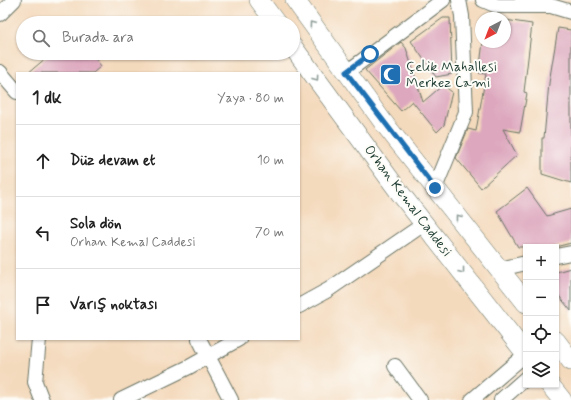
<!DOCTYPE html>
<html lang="tr">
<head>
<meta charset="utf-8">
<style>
	:root { --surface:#fff; --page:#f2f2f2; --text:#222; --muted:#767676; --line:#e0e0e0 }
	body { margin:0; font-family:Mynerve,sans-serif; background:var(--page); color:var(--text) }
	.controls { position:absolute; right:12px; bottom:12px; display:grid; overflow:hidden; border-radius:0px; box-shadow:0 1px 3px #0004 }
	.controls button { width:36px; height:36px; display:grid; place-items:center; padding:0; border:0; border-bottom:1px solid var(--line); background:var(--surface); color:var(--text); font:20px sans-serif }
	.compass { position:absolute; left:475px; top:12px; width:36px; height:36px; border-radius:50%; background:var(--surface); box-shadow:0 1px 3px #0004; rotate:222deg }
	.stop { position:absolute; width:12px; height:12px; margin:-9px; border:3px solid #1f6fb2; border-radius:50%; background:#fff }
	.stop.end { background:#1f6fb2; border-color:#fff; box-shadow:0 1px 4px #0008 }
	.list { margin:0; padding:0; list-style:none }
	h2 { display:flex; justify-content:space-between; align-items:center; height:52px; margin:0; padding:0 16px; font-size:17px }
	h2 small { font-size:13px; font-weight:400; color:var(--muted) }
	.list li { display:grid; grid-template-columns:26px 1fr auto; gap:12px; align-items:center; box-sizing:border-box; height:72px; padding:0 16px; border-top:1px solid var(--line) }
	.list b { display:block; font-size:15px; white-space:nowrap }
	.list p { margin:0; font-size:13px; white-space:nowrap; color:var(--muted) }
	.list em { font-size:13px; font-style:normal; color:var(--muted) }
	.icon { flex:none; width:22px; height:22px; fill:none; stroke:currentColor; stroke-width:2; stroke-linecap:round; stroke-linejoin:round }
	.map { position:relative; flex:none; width:571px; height:400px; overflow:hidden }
	.search { position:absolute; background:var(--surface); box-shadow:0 1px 3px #0004; left:16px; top:16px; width:284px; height:44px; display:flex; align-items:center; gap:10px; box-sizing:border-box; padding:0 14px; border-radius:22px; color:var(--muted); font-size:15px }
	.panel { position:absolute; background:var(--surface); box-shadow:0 1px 3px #0004; left:16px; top:72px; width:284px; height:268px; border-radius:0px }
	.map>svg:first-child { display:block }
	.building { fill:#dda7bd }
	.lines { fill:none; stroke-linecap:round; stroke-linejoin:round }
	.street-casing { stroke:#6a7464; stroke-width:16 }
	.secondary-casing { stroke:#6a7464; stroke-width:20 }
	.street { stroke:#fff; stroke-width:14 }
	.secondary { stroke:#fff; stroke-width:19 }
	.oneway { stroke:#8f9e9a }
	.route { stroke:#1f6fb2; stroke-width:5 }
	.labels { text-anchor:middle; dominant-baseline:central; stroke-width:4; stroke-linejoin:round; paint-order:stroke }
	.poi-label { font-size:14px; fill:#1f3d34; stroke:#fdfcf7; text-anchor:start }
	.street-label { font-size:14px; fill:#1f3d34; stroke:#fdfcf7 }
</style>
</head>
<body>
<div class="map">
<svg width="571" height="400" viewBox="0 0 571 400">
	<rect width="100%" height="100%" fill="#fdfcf7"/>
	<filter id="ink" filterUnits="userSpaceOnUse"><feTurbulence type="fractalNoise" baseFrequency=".025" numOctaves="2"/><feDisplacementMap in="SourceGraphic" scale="8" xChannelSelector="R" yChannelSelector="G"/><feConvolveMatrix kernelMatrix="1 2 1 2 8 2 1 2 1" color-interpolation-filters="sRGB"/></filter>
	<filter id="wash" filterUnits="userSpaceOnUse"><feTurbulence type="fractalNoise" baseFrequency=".012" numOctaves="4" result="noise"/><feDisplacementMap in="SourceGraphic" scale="16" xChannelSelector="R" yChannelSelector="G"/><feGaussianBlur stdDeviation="0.9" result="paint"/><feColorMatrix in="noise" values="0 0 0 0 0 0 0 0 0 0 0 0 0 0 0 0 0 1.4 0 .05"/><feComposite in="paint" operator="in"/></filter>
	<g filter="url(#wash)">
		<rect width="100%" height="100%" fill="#f4dabd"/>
		<g id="blocks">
			<path class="building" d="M443 18H450L452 74 436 77 411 41Z
				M505 20 532 24 524 92 527 93 520 132 503 129 517 155 481 188 456 158 468 129 476 131 486 74 479 73 483 42H505Z
				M558 28 571 30V183L542 174V138H544L549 83Z
				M401 42 406 48 423 102 443 85 452 92 444 125 437 132 412 101 401 111 365 70Z
				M52 53H91L101 66 93 73H28Z
				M527 188 547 216 571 209V243L555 247H518L497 211Z
				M571 268V311L556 292V272Z"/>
		</g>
	</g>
	<g filter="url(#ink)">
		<use href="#blocks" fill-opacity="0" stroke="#6a7464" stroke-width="1"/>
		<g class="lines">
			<defs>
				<path id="street" d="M483 0 497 6H551L571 12
					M0 14 14 0
					M0 72 17 92
					M347 72 443 0
					M435 188 466 112 462 16 459 0
					M556 256 571 253
					M500 269 526 263
					M299 306 328 290 424 224
					M39 339 35 382 42 400
					M199 339 231 400
					M395 366 420 400
					M121 400 189 367 239 339
					M472 400 526 354
					M501 400 526 378"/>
				<path id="secondary" d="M259 0 276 23
					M295 0 383 122 526 303
					M293 47 400 193 526 354
					M556 341 571 361
					M550 385 562 400"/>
			</defs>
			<use href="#street" class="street-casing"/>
			<use href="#secondary" class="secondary-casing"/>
			<use href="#street" class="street"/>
			<use href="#secondary" class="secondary"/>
		</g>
		<defs><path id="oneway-chevron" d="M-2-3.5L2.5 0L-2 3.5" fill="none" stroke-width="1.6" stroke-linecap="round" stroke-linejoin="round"/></defs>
		<g class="oneway">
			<use href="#oneway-chevron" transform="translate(312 24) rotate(-126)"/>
			<use href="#oneway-chevron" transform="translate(316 78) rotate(54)"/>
			<use href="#oneway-chevron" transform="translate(458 217) rotate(-128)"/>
			<use href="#oneway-chevron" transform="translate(462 271) rotate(52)"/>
		</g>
	</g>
	<g class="lines" filter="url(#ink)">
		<path class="route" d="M370 54 346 72 435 188"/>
	</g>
	<defs>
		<symbol id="mosque-square" viewBox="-11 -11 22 22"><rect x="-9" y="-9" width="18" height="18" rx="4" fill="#1f6fb2" stroke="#fdfcf7"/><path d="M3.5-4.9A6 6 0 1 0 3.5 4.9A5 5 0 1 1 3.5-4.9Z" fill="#fff"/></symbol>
	</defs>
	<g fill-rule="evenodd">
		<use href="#mosque-square" x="378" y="62" width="25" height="25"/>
	</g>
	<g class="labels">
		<g class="poi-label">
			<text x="406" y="67">Çelik Mahallesi<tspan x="406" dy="16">Merkez Cami</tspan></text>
		</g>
		<g class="street-label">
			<text transform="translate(408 201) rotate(53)">Orhan Kemal Caddesi</text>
		</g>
	</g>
</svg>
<div class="controls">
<button>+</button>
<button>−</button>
<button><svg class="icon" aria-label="locate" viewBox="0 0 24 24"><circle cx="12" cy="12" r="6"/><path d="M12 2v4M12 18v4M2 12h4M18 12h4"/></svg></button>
<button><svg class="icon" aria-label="layers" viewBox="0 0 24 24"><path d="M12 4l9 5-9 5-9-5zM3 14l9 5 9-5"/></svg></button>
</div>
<svg class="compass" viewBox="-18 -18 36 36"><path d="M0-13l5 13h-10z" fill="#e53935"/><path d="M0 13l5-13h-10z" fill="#767676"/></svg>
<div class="stop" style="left:370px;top:54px"></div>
<div class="stop end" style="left:435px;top:188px"></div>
<div class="search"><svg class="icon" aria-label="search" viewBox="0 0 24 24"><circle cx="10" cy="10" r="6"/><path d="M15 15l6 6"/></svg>Burada ara</div>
<section class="panel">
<h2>1 dk<small>Yaya · 80 m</small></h2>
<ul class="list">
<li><svg class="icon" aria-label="ahead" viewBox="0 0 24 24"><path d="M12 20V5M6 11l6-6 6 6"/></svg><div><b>Düz devam et</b></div><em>10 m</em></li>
<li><svg class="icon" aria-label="left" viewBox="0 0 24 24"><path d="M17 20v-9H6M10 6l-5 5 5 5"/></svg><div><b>Sola dön</b><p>Orhan Kemal Caddesi</p></div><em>70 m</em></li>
<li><svg class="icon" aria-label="arrive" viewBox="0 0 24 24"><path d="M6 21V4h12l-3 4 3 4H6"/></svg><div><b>Varış noktası</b></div></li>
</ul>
</section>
</div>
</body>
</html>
